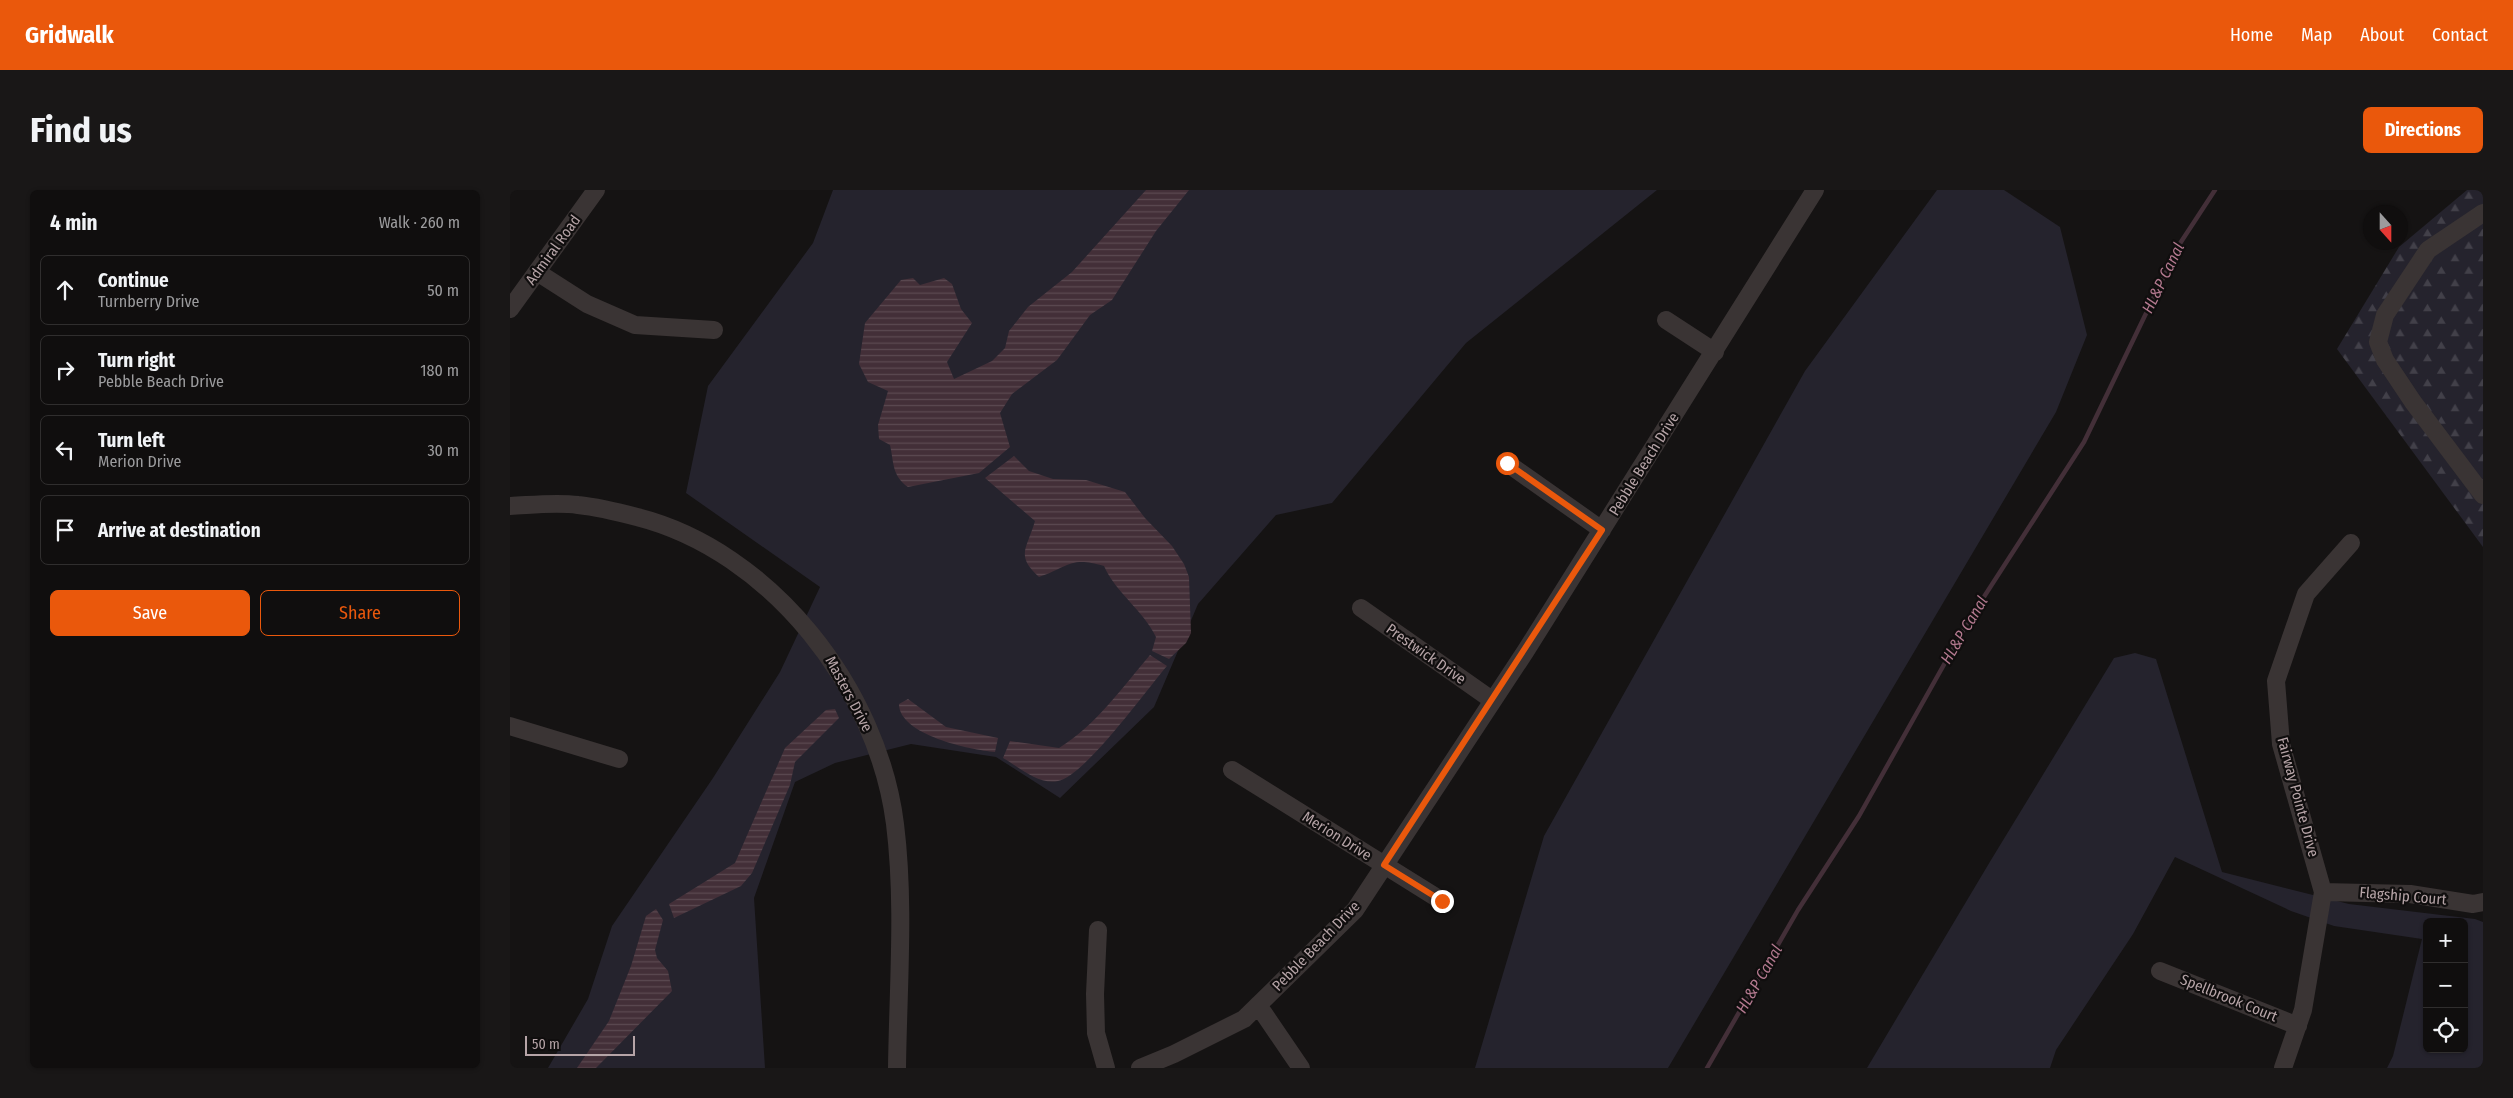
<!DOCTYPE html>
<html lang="en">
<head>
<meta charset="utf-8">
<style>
	:root { --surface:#100e0e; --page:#191717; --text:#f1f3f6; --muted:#9c9c9e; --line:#302e2e; --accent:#ea580c }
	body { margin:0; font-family:"Fira Sans Condensed",sans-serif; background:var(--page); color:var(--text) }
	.controls { position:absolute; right:15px; bottom:15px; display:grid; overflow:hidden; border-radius:8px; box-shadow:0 1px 4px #0004 }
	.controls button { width:45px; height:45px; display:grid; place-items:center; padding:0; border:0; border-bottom:1px solid var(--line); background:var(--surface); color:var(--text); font:25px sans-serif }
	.compass { position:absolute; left:1853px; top:15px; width:45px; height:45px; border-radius:50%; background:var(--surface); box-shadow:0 1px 4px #0004; rotate:159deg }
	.scale { position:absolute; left:15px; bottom:12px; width:110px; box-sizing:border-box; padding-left:5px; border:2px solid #b6a4a7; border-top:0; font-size:14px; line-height:18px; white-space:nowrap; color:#b6a4a7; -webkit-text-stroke:4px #100e0e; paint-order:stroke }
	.stop { position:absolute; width:15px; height:15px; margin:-11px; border:4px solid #ea580c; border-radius:50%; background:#fff }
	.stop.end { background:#ea580c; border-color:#fff; box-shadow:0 1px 5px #0008 }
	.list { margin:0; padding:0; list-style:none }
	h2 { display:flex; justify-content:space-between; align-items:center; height:65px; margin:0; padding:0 20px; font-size:21px }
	h2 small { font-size:16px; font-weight:400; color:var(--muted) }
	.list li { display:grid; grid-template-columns:32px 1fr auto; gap:15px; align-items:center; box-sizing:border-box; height:70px; margin:0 10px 10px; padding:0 10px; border:1px solid var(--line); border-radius:8px }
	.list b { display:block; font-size:19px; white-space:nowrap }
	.list p { margin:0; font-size:16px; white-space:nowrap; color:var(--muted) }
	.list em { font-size:16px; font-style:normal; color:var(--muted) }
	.actions { display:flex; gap:10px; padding:15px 20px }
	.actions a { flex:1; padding:11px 0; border:1px solid var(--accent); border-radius:8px; text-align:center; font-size:18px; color:var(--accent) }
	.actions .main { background:var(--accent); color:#fff }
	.icon { flex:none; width:28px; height:28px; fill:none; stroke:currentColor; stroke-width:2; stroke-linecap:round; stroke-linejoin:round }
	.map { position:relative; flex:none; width:1973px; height:878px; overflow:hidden; border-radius:8px }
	header { display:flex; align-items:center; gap:30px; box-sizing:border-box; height:70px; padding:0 25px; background:var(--accent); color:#fff }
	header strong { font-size:24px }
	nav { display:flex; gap:28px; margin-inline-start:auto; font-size:18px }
	.intro { display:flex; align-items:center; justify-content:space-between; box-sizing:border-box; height:120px; padding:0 30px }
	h1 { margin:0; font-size:35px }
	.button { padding:12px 22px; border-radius:8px; background:var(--accent); color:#fff; font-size:18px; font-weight:700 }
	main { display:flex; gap:30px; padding:0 30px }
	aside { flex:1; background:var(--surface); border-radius:8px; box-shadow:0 1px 4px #0004 }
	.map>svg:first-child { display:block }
	.grass { fill:#25232d; fill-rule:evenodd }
	.forest { fill:url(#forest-firs) }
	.water { fill:url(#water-rules) }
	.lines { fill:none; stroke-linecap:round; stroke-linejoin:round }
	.stream { stroke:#432f38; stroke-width:4.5 }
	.minor { stroke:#3a3434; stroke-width:18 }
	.route { stroke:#ea580c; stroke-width:6 }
	.labels { text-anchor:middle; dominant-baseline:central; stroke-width:4.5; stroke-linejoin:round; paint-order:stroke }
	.street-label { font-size:15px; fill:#b6a4a7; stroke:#100e0e }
	.water-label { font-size:16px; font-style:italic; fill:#b3798f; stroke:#100e0e }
</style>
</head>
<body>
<header>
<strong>Gridwalk</strong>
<nav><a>Home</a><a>Map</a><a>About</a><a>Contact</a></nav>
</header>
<div class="intro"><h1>Find us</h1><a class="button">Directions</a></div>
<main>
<aside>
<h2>4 min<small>Walk · 260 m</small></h2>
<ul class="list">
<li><svg class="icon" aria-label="ahead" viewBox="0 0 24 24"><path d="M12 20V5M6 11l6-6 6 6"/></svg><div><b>Continue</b><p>Turnberry Drive</p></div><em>50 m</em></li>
<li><svg class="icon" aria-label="right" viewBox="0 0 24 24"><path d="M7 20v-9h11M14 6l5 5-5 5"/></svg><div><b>Turn right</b><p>Pebble Beach Drive</p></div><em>180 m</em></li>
<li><svg class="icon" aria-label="left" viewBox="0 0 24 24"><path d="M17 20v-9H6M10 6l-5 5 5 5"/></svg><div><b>Turn left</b><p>Merion Drive</p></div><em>30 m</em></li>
<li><svg class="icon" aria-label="arrive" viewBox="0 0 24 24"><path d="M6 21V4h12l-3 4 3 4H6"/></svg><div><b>Arrive at destination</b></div></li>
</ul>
<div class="actions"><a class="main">Save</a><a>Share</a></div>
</aside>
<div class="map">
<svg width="1973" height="878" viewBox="0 0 1973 878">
	<defs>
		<pattern id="forest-firs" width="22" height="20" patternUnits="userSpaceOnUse" patternTransform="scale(1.25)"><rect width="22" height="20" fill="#25232d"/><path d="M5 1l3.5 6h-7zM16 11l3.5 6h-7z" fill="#424049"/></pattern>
		<pattern id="water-rules" width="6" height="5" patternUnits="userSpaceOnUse" patternTransform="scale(1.25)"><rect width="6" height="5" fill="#432f38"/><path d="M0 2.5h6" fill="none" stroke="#5c4a52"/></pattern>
	</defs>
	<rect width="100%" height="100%" fill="#151313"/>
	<path class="grass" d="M323 0H1147L956 153 822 313 766 325 688 414 644 517 550 608 486 567 401 554 325 573 285 592 244 708 255 878H38L78 809 102 736 203 588 270 482 310 397 176 303 198 196 303 53Z
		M1427 0H1494L1550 37 1577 145 1546 222 1158 878H965L1034 646 1295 181Z
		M1625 463 1646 469 1712 682 1839 714 1965 729 1973 732V878H1877L1883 866 1912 749 1824 736 1781 721 1665 667 1623 744 1546 860 1540 878H1357L1481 670 1604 468ZM1917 732H1954V859H1917Z"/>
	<path class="forest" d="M1957 0H1973V357L1827 159 1889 57Z"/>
	<path class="water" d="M636 0H679L646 41 602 110 580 125 547 170 502 204 490 223 500 257 469 283 398 297C382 286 384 273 380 255L369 249 368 235 378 201 358 192 349 174 355 133 391 90 403 88 410 95 434 88 442 94 451 119 462 133 437 172 444 189 482 171 495 158 499 141 518 117 562 82Z
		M504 266 519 281 543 289 576 290 615 302 635 328 662 356 674 374 679 387 681 443 676 453 659 469 642 461 646 447C633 420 606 403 594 376 560 366 559 377 529 387 505 365 517 359 525 331L475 288Z
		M640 465 657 476C637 499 574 587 548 591 528 595 509 577 493 568L500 551 549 558C586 535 612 498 640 465Z
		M398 509 436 537 488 548 485 562C461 560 389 545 389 514Z
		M325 519 329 528 285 572 280 595 242 683 231 696 164 728 159 714 225 673 275 558 316 520Z
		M146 719 153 730 145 760 147 768 158 781 162 801 86 878H67L99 831 121 776 136 726Z"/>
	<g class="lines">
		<path class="stream" d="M1197 878 1288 720 1349 626 1459 430 1574 252 1669 55 1705 0"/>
		<path class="minor" d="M1973 23 1918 60 1875 125 1868 152 1875 170 1903 212 1973 305
			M27 82 77 114 125 135 204 140
			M0 119 86 0
			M1156 130 1205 162
			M997 273 1092 340
			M0 316C22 315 46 312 68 315 87 317 108 322 127 327 261 361 368 499 385 634 395 714 388 797 387 878
			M851 418 982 510
			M0 536 109 569
			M722 580 932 711
			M1813 702 1900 704 1963 714 1973 712
			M588 740 585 804 586 843 596 878
			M1650 781 1788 836
			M748 815 791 878
			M630 878 664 864 734 829 845 720 1015 462 1305 0
			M1773 878 1793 820 1813 702 1771 554 1766 491 1796 404 1841 353"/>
	</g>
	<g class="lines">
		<path class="route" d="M932 711 874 675 1092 340 997 273"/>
	</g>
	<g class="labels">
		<g class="street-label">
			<text transform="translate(43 60) rotate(-54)">Admiral Road</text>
			<text transform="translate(1134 274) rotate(-58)">Pebble Beach Drive</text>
			<text transform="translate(916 464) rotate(35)">Prestwick Drive</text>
			<text transform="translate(339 504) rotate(62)">Masters Drive</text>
			<text transform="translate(1788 607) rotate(75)">Fairway Pointe Drive</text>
			<text transform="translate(827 646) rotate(32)">Merion Drive</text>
			<text transform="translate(1893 706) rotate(5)">Flagship Court</text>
			<text transform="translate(806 756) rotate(-46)">Pebble Beach Drive</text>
			<text transform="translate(1719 808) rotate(22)">Spellbrook Court</text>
		</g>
		<g class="water-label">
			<text transform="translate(1653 88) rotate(-64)">HL&amp;P Canal</text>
			<text transform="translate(1454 440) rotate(-59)">HL&amp;P Canal</text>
			<text transform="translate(1249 789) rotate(-60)">HL&amp;P Canal</text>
		</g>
	</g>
</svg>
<div class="controls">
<button>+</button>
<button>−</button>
<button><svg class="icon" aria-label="locate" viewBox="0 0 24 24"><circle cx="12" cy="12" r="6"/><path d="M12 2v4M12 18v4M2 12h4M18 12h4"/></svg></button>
</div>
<svg class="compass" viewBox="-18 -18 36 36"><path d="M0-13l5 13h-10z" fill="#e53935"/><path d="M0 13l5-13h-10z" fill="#9c9c9e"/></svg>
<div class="scale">50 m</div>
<div class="stop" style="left:997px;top:273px"></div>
<div class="stop end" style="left:932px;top:711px"></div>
</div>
</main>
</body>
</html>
